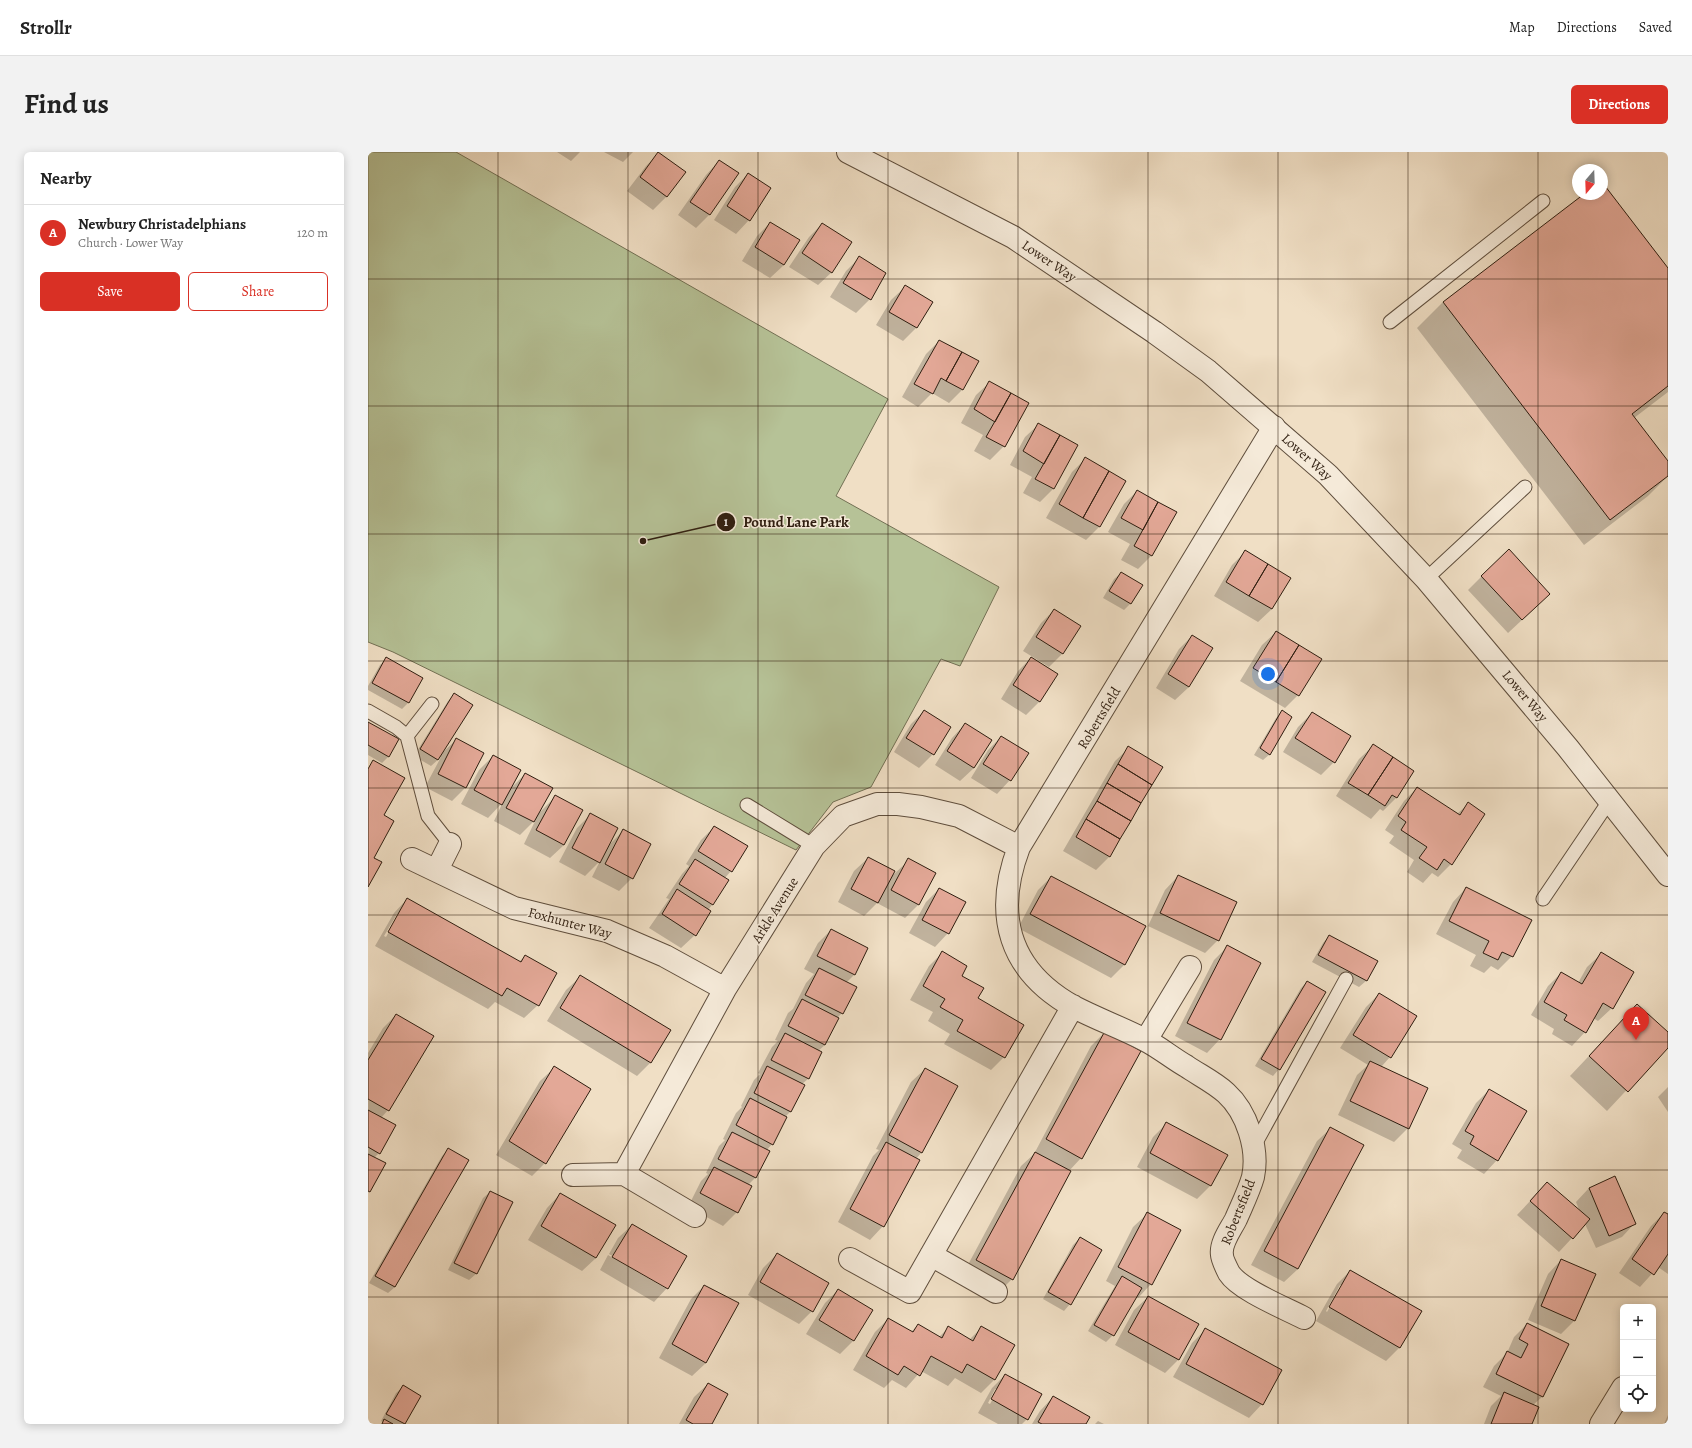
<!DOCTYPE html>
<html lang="en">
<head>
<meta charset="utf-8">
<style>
	:root { --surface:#fff; --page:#f2f2f2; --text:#222; --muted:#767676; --line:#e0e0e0; --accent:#d93025 }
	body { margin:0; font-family:Alegreya,serif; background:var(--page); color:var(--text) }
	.controls { position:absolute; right:12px; bottom:12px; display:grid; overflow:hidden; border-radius:6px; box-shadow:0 2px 10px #0003 }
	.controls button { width:36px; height:36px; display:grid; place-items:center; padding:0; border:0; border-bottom:1px solid var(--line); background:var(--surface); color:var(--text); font:20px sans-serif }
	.compass { position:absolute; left:1204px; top:12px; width:36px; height:36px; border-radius:50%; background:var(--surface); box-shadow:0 2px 10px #0003; rotate:199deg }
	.you { position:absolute; left:900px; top:522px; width:14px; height:14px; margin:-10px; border:3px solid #fff; border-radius:50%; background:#1a73e8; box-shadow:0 0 0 6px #1a73e833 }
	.badge { display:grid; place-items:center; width:26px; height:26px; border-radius:50%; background:var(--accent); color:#fff; font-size:13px; font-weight:700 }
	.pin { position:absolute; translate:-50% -33px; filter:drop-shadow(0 1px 2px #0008) }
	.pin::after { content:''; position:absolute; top:21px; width:14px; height:12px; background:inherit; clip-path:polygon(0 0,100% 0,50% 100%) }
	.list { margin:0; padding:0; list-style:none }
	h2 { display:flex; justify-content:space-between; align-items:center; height:52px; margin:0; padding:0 16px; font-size:17px }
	h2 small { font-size:13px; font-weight:400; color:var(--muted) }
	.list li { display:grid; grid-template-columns:26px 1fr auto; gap:12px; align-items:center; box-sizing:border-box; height:56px; padding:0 16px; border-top:1px solid var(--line) }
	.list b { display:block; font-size:15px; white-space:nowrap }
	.list p { margin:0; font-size:13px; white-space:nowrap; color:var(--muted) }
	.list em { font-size:13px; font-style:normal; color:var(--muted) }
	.actions { display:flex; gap:8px; padding:12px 16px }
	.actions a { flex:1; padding:9px 0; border:1px solid var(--accent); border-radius:6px; text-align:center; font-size:14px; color:var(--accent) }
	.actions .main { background:var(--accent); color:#fff }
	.icon { flex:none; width:22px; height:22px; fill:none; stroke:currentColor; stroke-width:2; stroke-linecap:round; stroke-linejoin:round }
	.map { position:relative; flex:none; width:1300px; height:1272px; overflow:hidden; border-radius:6px }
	header { display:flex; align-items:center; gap:24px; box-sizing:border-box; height:56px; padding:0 20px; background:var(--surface); border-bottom:1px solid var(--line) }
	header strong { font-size:19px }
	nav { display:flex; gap:22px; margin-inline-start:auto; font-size:14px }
	.intro { display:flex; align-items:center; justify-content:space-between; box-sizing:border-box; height:96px; padding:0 24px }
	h1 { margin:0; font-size:28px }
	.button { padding:10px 18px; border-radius:6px; background:var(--accent); color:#fff; font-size:14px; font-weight:700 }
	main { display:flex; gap:24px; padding:0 24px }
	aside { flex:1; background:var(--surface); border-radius:6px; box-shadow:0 2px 10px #0003 }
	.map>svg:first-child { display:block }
	.green { fill:#b6c297; stroke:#727054 }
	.shadow { fill:#0003; fill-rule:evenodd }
	.building { fill:#e3a897; stroke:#2f1e10 }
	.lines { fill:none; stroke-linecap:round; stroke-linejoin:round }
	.service-casing { stroke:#5f4e3d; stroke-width:15 }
	.minor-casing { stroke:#5f4e3d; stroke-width:24 }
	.tertiary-casing { stroke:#5f4e3d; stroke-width:24 }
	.service { stroke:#f5ead9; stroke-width:13 }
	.minor { stroke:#f5ead9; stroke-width:22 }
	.tertiary { stroke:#f5ead9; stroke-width:22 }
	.grid { fill:none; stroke:#2f1e10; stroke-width:1; stroke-opacity:0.55 }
	.labels { text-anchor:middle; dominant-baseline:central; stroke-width:3; stroke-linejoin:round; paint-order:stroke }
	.street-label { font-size:14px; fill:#2f1e10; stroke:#f5ead9 }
	.leader { fill:none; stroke:#2f1e10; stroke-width:1.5 }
	.callout-dot { fill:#2f1e10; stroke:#f5ead9; stroke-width:1.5 }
	.mark-label { font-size:12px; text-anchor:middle; font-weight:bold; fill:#fff }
	.callout-label { font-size:15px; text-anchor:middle; font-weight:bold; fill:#2f1e10; stroke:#f5ead9; stroke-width:3; stroke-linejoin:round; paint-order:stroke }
</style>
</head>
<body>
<header>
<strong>Strollr</strong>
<nav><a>Map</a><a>Directions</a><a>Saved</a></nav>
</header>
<div class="intro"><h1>Find us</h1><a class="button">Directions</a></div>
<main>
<aside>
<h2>Nearby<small></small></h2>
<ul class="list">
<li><span class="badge">A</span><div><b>Newbury Christadelphians</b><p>Church · Lower Way</p></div><em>120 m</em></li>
</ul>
<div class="actions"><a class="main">Save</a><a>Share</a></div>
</aside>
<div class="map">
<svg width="1300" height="1272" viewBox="0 0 1300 1272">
	<rect width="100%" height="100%" fill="#f0dfc5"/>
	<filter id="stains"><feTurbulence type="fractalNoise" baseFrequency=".005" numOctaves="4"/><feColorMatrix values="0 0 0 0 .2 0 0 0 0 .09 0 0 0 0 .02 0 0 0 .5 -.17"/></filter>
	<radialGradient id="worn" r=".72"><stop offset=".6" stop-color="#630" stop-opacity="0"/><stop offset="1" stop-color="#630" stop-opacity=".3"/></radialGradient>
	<path class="green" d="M0 0H88L520 247 468 344 631 435 592 514 573 507 503 635 465 650 428 698 25 500 0 490Z"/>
	<path class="shadow" d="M189 0H212L203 9Z
		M236 0H265L255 10Z
		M291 1 316 20 298 45 285 58 259 39 278 14Z
		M351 9 342 62 328 76 310 63 338 23Z
		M380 22 381 68 368 82 346 68 367 35Z
		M1234 32 1300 118V240L1266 266 1300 310V324L1280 344 1216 393 1049 176 1075 150 1218 42H1234Z
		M402 71 416 113 402 126 374 109 389 84Z
		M454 72 464 120 450 133 421 115 441 85Z
		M491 106 517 121 502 147 488 161 462 145 478 119Z
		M537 135 563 150 548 176 535 189 508 173 523 148Z
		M571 189 609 210 594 238 581 251 564 241 550 255 534 245 558 202Z
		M622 230 660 251 636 294 622 308 606 299 615 283 593 271 608 243Z
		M671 272 709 294 685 337 672 350 655 341 664 325 642 313 657 285Z
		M717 307 757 329 731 375 718 388 678 366 704 320Z
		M769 339 807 360 783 404 770 417 753 408 762 392 740 380 756 352Z
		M877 400 904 457 890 470 846 444 864 413Z
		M753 421 774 433 762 452 756 458 735 446 746 427Z
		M1114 424 1168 455 1140 481 1100 438Z
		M686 458 712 475 694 502 681 515 655 499 673 471Z
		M908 480 930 543 917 556 872 529 894 493Z
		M824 484 821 535 807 548 788 536 811 497Z
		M663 506 672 549 658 563 633 547 650 519Z
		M18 507 40 551 34 557 0 538V534L12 513Z
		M86 543 74 601 88 588 115 602 97 636 84 649 57 635 73 605 63 614 46 604 80 549Z
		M556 559 582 575 565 602 551 616 526 600 543 572Z
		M914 560 902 602 895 608 886 603 908 566Z
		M944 561 966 610 953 623 915 600 930 575Z
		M0 571 21 604 14 611 0 603Z
		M597 572 606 616 592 629 567 613 584 586Z
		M633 585 659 601 642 628 629 642 603 626 620 598Z
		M1005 594 1045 619 1028 646 1015 659 1012 657 1003 667 968 644 991 607Z
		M761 596 793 615 741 705 728 718 695 699 747 609Z
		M125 604 141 638 157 622 171 661 187 645 214 659 196 693 182 706 156 692 168 667 152 683 126 669 135 650 120 666 93 652 111 618Z
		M1049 636 1089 662 1100 652 1083 712 1070 725 1064 721 1055 731 1039 720 1046 708 1021 691 1026 684 1017 678 1036 649Z
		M222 663 241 693 256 678 264 726 251 739 224 725 232 709 217 724 191 710 209 676Z
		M346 675 363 719 356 727 344 753 340 758 327 783 313 796 281 776 301 747 298 746 314 722 321 714 318 712 333 688Z
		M500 706 524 724 541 708 566 722 550 753 537 766 509 751 496 764 470 750 486 719Z
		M810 724 850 788 837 801 780 774 797 738Z
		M683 725 776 775 756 813 743 826 650 776 670 738Z
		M1098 736 1144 804 1130 818 1123 814 1116 821 1102 814 1108 803 1068 782 1085 750Z
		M571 737 580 781 567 795 541 781 558 750Z
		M39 747 151 810 157 804 170 853 156 866 127 850 120 857 7 794 26 761ZM29 762H31L18 785 16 784Z
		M463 778 499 797 486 823 478 831 474 861 469 866 457 893 450 899 453 901 440 927 434 932 436 933 422 960 417 965 404 992 398 999 400 1000 387 1026 380 1033 369 1060 355 1074 320 1055 333 1029 340 1022 338 1021 351 994 357 988 355 987 368 961 374 955 373 954 386 928 392 922 390 921 404 895 410 889 407 888 420 861 425 857 438 831 446 822 436 817 450 791Z
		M961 784 1008 810 998 829 991 835 944 810 955 791Z
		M859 795 852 887 839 901 807 884 846 808Z
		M574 801 608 847 636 905 623 918 576 892 582 882 560 869 565 860 542 848 561 814Z
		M1233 802 1244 856 1230 869 1225 866 1217 880 1204 894 1184 882 1186 877 1163 863 1180 834 1193 821 1210 831 1219 815Z
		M212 825 301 879 282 911 269 924 179 869 198 838Z
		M939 830 956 840 911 917 905 924 887 914 933 836Z
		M1011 842 1022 905 1013 915 1059 937 1040 976 1026 990 970 963 989 923 1000 913 972 896 998 855Z
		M1269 853 1300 881V894L1239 959 1202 924Z
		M28 863 20 958 13 966 11 1001 6 1006 16 1012 0 1041V901L15 876Z
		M737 880 713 1006 701 1019 644 1127 630 1141 595 1122 653 1014 666 1002 723 894Z
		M186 916 177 1011 164 1024 128 1003 172 929Z
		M557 917 589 934 553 1001 548 1007 515 1074 502 1088 470 1070 505 1004 511 998 508 997 543 930Z
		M1300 935V960L1290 945Z
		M1121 938 1129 1008 1116 1022 1089 1006 1094 998 1084 992 1108 951Z
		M798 972 858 1003 842 1034 829 1047 769 1015 785 985Z
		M963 976 930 1117 916 1130 883 1113 949 989Z
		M81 997 27 1135 20 1141 1 1131 74 1004Z
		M1247 1025 1267 1071 1254 1085 1228 1096 1217 1072 1191 1100 1149 1063 1179 1031 1212 1060 1208 1050 1221 1036Z
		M122 1040 143 1051 108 1122 101 1128 80 1118 115 1046Z
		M192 1042 228 1106 214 1119 160 1088 179 1056Z
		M1296 1061 1300 1063V1122L1290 1115 1272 1135 1251 1121 1283 1074Z
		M779 1062 783 1132 770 1146 767 1144 745 1183 738 1190 720 1179 747 1134 738 1129 765 1075Z
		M264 1073 299 1136 286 1150 232 1118 240 1103 297 1136V1134L241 1102 250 1086Z
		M712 1086 702 1152 696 1159 675 1147 705 1093Z
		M409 1102 444 1159 431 1172 380 1143 395 1116Z
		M1193 1108 1206 1169 1193 1182 1160 1168 1180 1122Z
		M982 1119 1032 1195 1018 1209 948 1169 969 1132ZM972 1133H974L959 1160 958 1159Z
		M336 1134 338 1211 324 1224 291 1206 323 1147Z
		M470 1138 504 1158 485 1189 472 1202 438 1182 457 1151Z
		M780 1145 830 1173 810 1208 797 1221 747 1193 766 1158Z
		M520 1167 543 1180 550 1173 571 1185 580 1176 601 1188 614 1175 646 1194 626 1228 613 1241 587 1226 580 1234 553 1219 538 1236 524 1228 516 1236 485 1218 507 1180Z
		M1159 1172 1200 1192 1174 1245 1165 1253 1163 1272H1116L1123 1254 1133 1244 1115 1235 1126 1214 1139 1201 1146 1185Z
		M837 1178 894 1252 881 1266 805 1225 824 1191Z
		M637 1223 659 1267 654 1272H630L610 1261 624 1236ZM627 1237H630L622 1252 620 1251Z
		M340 1232 342 1272H311L326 1245Z
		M35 1235 52 1244 36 1272H13L15 1270 13 1269 28 1241Z
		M685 1245 717 1272H664L672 1259Z
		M1300 1263V1272H1296Z
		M730 1269 736 1272H727Z"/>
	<path class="building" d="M290 0 318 20 299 45 272 25Z
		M351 8 371 21 342 63 322 50Z
		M380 21 403 36 382 69 359 54Z
		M1234 30 1300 116V234L1264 262 1300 309V324L1242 368 1075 150 1216 42H1234Z
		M402 70 432 88 416 113 387 95Z
		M454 71 484 90 464 121 434 101Z
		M491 104 518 121 503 148 475 131Z
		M537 133 565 150 549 176 521 160Z
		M571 188 594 200 578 229 573 226 565 242 546 232Z
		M594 200 611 209 595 238 578 229Z
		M621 229 643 241 627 270 606 257Z
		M643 241 661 251 637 295 618 285Z
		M670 271 692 283 676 312 655 299Z
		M692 283 710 293 686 337 667 327Z
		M717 305 741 319 715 366 691 352Z
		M741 319 758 329 732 375 715 366Z
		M769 338 790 350 775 378 753 366Z
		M790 350 809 360 784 404 766 394Z
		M1141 397 1182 442 1154 468 1113 424Z
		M877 398 900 412 881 444 858 430Z
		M900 412 923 426 904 457 881 444Z
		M753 420 775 433 763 452 741 439Z
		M686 457 713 474 695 502 668 485Z
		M908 479 931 493 908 530 885 516Z
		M824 483 845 496 821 535 800 522Z
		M931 493 954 507 931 544 908 530Z
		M18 505 55 526 41 551 4 531Z
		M663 505 690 522 672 550 645 533Z
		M86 541 105 553 70 608 52 597Z
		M556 558 583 575 566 603 538 586Z
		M914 558 924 565 902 603 892 596Z
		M944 560 983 584 967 611 927 586Z
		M0 570 31 587 21 605 0 593Z
		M597 571 624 588 606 616 579 599Z
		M633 584 661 601 643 629 615 612Z
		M88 586 116 601 98 636 70 622Z
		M1005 592 1025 605 1000 643 980 631Z
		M760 594 795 615 784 633 750 612Z
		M125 603 153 618 134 653 106 638Z
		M1025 605 1046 619 1029 646 1024 643 1017 654 1000 643Z
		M5 608 37 626 16 663 26 669 6 706 14 710 0 735V617Z
		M750 612 784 633 773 651 739 631Z
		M157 621 185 636 166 670 138 656Z
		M739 631 773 651 763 669 729 649Z
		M1049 635 1092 663 1100 650 1117 662 1084 713 1076 707 1069 718 1051 706 1059 695 1033 678 1038 670 1030 664Z
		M187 643 215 658 196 693 168 678Z
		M729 649 763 669 752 687 718 667Z
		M222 661 250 676 232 711 204 696Z
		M718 667 752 687 742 705 708 685Z
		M346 674 380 694 364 720 330 699Z
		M255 677 283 692 265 727 237 712Z
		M500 705 527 719 510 751 483 737Z
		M540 706 568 721 551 753 523 738Z
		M327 707 361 728 345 753 311 732Z
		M810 723 869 750 851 789 792 761Z
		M683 724 778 774 757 813 662 762Z
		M1098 735 1164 768 1145 805 1134 800 1130 808 1115 801 1121 789 1081 769Z
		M571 736 598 750 581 782 554 768Z
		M309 737 343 759 328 784 294 762Z
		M39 746 153 810 157 803 189 821 171 854 139 836 134 844 20 780Z
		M463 777 500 796 487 823 449 804Z
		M961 783 1010 809 999 829 950 803Z
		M859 793 893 811 853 888 819 871Z
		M574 799 599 814 594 824 616 836 610 846 656 873 637 906 589 879 595 868 572 855 577 847 555 834Z
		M1233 800 1266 820 1245 857 1235 851 1218 881 1196 868 1199 863 1176 850 1193 820 1214 832Z
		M451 816 489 835 475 862 437 843Z
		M212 823 303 878 283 911 192 856Z
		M939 829 958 840 912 918 893 907Z
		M1011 841 1049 864 1023 906 985 883Z
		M434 847 471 866 457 893 420 874Z
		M1269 852 1300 880V896L1260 940 1221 904Z
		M28 862 66 884 21 959 0 947V908Z
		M737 879 773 899 714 1007 678 987Z
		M417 881 454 900 441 927 403 908Z
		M1002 909 1060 936 1041 977 982 949Z
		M186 914 223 937 178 1012 141 989Z
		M399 914 437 933 423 960 386 941Z
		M557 916 590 934 554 1001 521 983Z
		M1121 937 1159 959 1130 1009 1102 992 1106 984 1097 979Z
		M382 946 419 965 405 993 368 973Z
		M0 958 28 973 12 1002 0 995Z
		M798 970 860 1003 843 1034 782 1001Z
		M962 975 996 993 930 1117 896 1099Z
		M364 980 402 999 388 1026 350 1007Z
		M518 990 552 1008 516 1075 482 1057Z
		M80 996 101 1008 27 1135 7 1124Z
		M667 1000 703 1019 645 1128 608 1108Z
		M0 1002 18 1011 2 1040 0 1039Z
		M346 1015 384 1034 370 1061 332 1041Z
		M1247 1024 1268 1072 1241 1084 1221 1036Z
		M1179 1030 1222 1067 1205 1087 1162 1049Z
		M122 1039 145 1050 109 1122 86 1111Z
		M192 1041 248 1073 228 1106 173 1074Z
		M779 1060 813 1078 784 1133 750 1115Z
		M1296 1060 1300 1062V1102L1286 1123 1264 1107Z
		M264 1072 319 1104 300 1137 244 1105Z
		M712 1085 734 1098 703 1153 680 1140Z
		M409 1101 461 1131 445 1160 392 1130Z
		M1193 1107 1228 1122 1207 1169 1173 1154Z
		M982 1118 1054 1159 1032 1196 961 1155Z
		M754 1124 774 1136 746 1184 726 1173Z
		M336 1133 371 1151 338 1211 304 1192Z
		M470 1137 505 1158 486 1189 451 1168Z
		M780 1144 831 1172 811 1208 760 1180Z
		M520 1166 545 1180 550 1172 574 1186 580 1174 605 1189 613 1174 647 1193 627 1228 599 1212 594 1221 563 1204 552 1224 536 1214 530 1223 498 1204Z
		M1159 1171 1201 1192 1175 1245 1128 1222 1139 1199 1153 1206 1160 1192 1151 1187Z
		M837 1176 914 1218 895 1253 818 1212Z
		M637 1222 674 1242 660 1268 623 1247Z
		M340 1231 360 1242 344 1272H325L318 1268Z
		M35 1233 53 1244 37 1272 18 1262Z
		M1136 1240 1171 1255 1164 1272H1123Z
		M685 1244 722 1265 718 1272H674L670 1270Z
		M16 1267 25 1272H14Z"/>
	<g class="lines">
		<defs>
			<path id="service" d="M1022 170 1175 49
				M1058 427 1157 335
				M0 559 28 575 39 584 60 664 82 692
				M39 584 64 552
				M379 653 446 694
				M1175 747 1242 648
				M885 996 978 827"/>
			<path id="minor" d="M906 275 651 695C625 763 641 819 706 855 729 867 754 876 777 888 791 895 804 906 818 914 831 923 846 930 858 941 879 960 891 997 885 1025 881 1039 874 1053 868 1067 863 1077 852 1091 854 1103 854 1107 859 1117 861 1121 872 1138 917 1156 936 1166
				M44 707 146 756 239 779 297 804 357 837
				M69 718 82 692
				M778 888 822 815
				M256 1022 327 1064
				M205 1023 256 1022 357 837 446 694 475 664 509 652H530L553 655 591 664 651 695
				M563 1103 628 1140
				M482 1107 542 1140 705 854
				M1233 1272 1255 1236"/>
			<path id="tertiary" d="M480 0 645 85 786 180 840 219 960 323 1058 427 1200 596 1300 723"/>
		</defs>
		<use href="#service" class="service-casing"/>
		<use href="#minor" class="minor-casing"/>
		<use href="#tertiary" class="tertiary-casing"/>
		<use href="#service" class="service"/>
		<use href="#minor" class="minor"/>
		<use href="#tertiary" class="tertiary"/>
	</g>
	<path class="grid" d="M130 0V1272M260 0V1272M390 0V1272M520 0V1272M650 0V1272M780 0V1272M910 0V1272M1040 0V1272M1170 0V1272M0 127H1300M0 254H1300M0 382H1300M0 509H1300M0 636H1300M0 763H1300M0 890H1300M0 1018H1300M0 1145H1300"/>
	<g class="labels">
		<g class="street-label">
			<text transform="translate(681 109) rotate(34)">Lower Way</text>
			<text transform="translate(939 305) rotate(42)">Lower Way</text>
			<text transform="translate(1157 544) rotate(50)">Lower Way</text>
			<text transform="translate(731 566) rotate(-59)">Robertsfield</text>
			<text transform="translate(407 758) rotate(-58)">Arkle Avenue</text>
			<text transform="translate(202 771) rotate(15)">Foxhunter Way</text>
			<text transform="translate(870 1060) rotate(-68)">Robertsfield</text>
		</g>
	</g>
	<path class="leader" d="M275 389L358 370"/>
	<g class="callout-dot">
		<circle cx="275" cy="389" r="4"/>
		<circle cx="358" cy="370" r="10"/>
	</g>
	<g class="mark-label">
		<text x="358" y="374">1</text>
	</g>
	<g class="callout-label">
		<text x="428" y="375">Pound Lane Park</text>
	</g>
	<rect width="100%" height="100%" filter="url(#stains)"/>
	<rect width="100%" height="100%" fill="url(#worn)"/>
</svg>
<div class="controls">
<button>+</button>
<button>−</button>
<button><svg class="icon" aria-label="locate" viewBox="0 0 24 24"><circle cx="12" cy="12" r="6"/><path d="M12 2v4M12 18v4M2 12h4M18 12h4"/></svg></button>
</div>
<svg class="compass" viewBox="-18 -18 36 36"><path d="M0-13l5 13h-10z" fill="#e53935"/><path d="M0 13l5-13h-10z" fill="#767676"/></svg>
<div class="you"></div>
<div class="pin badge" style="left:1268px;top:888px">A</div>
</div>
</main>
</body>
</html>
